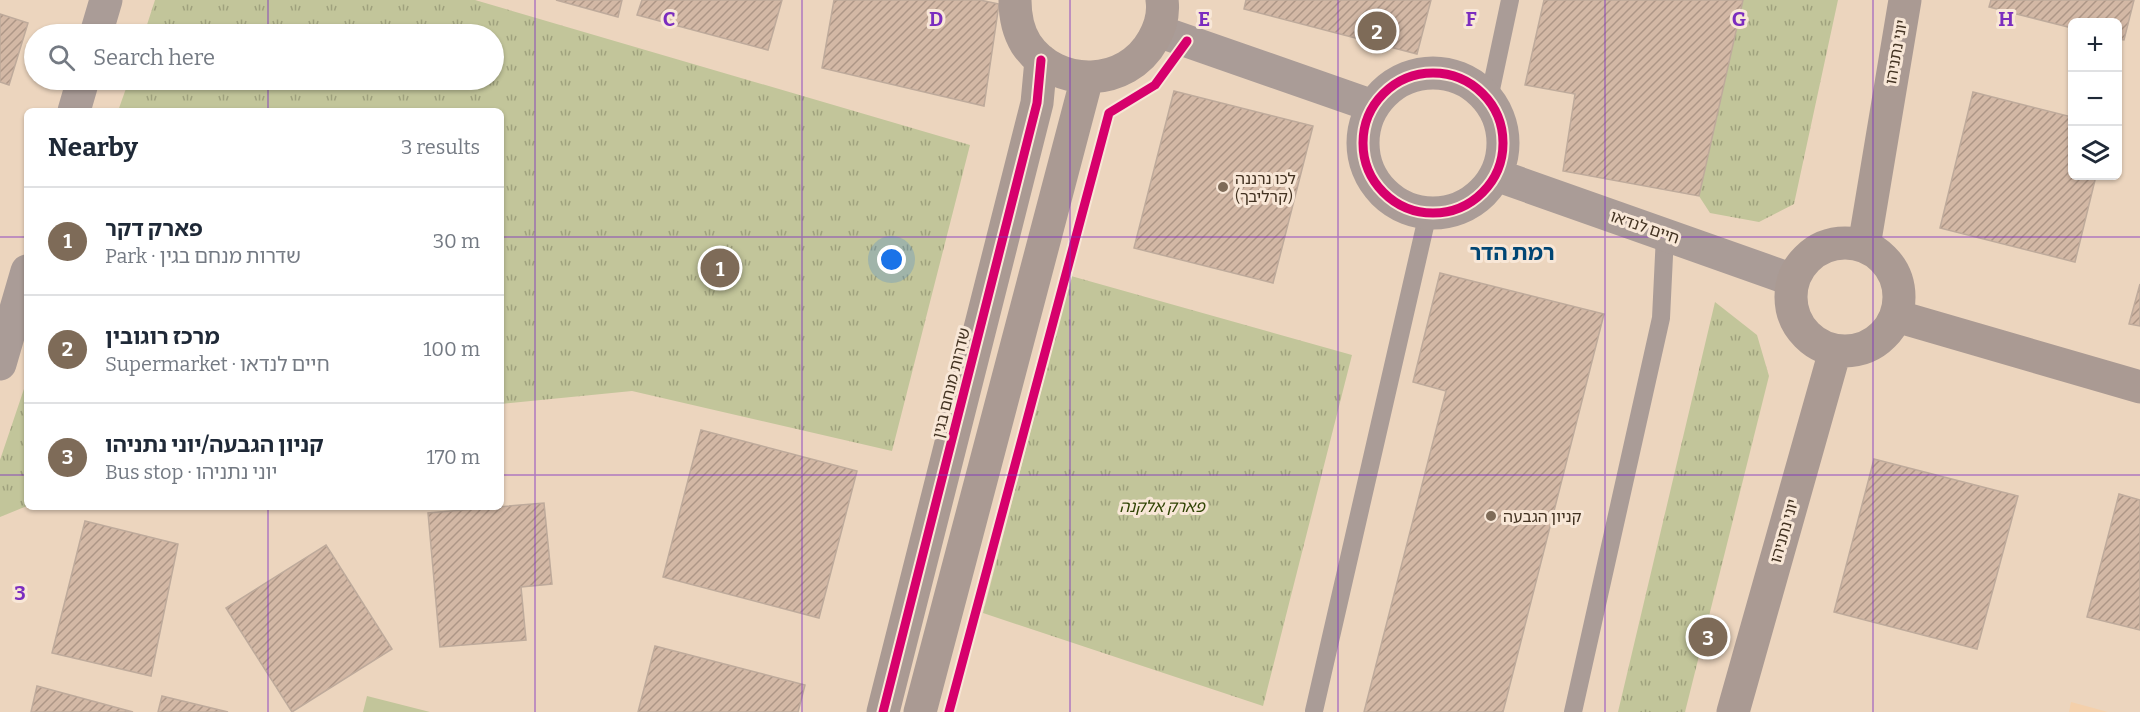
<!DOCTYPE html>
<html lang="en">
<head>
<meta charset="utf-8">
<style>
	:root { --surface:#fff; --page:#f6f6f7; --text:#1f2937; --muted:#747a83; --line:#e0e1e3; --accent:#7e6b58 }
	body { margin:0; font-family:Bitter,"Noto Sans Hebrew",serif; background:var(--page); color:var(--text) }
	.controls { position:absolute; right:18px; top:18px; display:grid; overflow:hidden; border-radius:9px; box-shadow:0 2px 4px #0004 }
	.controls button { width:54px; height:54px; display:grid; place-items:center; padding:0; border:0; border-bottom:2px solid var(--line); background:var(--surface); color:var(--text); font:30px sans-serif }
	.you { position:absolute; left:892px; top:260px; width:21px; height:21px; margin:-15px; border:4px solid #fff; border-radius:50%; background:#1a73e8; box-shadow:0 0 0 9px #1a73e833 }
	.badge { display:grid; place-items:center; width:39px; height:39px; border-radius:50%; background:var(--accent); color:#fff; font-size:20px; font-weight:700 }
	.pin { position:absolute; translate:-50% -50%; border:3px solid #fff; box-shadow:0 2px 6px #0006 }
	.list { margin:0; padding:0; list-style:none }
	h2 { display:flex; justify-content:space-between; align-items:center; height:78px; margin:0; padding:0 24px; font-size:26px }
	h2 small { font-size:20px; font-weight:400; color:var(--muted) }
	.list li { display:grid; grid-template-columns:39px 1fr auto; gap:18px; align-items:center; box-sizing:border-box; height:108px; padding:0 24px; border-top:2px solid var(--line) }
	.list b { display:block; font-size:22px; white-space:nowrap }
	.list p { margin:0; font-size:20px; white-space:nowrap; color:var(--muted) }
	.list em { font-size:20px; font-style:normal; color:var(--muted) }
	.icon { flex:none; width:33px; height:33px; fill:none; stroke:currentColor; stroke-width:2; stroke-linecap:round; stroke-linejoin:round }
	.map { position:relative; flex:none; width:2140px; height:712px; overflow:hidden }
	.search { position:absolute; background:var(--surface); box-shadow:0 2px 4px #0004; left:24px; top:24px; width:480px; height:66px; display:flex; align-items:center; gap:15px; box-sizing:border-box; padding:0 21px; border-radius:33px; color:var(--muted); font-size:22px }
	.panel { position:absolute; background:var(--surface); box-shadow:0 2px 4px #0004; left:24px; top:108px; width:480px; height:402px; border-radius:9px }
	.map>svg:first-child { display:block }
	.built { fill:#f4d0ab }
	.grass { fill:url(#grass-tufts) }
	.garden { fill:#c2c59a }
	.building { fill:url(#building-hatch); stroke:#beaa9b; stroke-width:1.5 }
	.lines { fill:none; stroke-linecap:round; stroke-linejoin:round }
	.lane { stroke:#aa9c97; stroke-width:18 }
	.street { stroke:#aa9c97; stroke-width:33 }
	.secondary { stroke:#aa9a93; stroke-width:33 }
	.cycleway-casing { stroke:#f8e7d7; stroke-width:13 }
	.cycleway { stroke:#d6006c; stroke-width:9 }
	.grid { fill:none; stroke:#7b2cbf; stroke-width:1.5; stroke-opacity:0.55 }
	.poi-dot { fill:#7e6b58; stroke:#f8e7d7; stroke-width:2 }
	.labels { text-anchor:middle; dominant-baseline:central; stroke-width:6; stroke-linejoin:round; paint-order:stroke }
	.street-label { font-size:16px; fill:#423221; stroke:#f8e7d7 }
	.poi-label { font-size:16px; fill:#423221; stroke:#f8e7d7; text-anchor:start }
	.park-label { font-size:16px; font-style:italic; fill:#304404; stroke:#f8e7d7 }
	.district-label { font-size:22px; font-weight:bold; fill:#004674; stroke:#f8e7d7 }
	.grid-label { font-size:20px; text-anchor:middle; font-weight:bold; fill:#7b2cbf; stroke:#f8e7d7; stroke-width:6; stroke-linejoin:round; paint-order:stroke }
</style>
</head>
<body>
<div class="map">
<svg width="2140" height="712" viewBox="0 0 2140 712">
	<defs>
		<pattern id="grass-tufts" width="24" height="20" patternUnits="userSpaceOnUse" patternTransform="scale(1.5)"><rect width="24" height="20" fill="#c2c59a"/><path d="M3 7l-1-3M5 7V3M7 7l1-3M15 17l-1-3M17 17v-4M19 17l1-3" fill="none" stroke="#9fa17d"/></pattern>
		<pattern id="building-hatch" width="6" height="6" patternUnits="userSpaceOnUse" patternTransform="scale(1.5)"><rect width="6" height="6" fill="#d3b8a5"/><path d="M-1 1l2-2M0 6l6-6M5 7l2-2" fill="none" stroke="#ad9686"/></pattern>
	</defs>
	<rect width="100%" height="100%" fill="#ecd5be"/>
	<path class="built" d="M2071 702 2108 712H2069Z"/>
	<path class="grass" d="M155 0H475L970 145 892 451 632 391 501 404V111H118L129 80H494V34H144Z
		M1743 0H1838L1794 204 1759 222 1710 213 1699 196Z
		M1071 276 1352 355 1263 706 983 613Z
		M1715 302 1757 335 1769 376 1685 712H1618Z
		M27 380V506L0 517V460Z"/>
	<path class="garden" d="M367 696 430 712H363Z"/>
	<path class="building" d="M556 0H622L618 17Z
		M642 0H782L768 50 637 15Z
		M834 0H980L999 4 984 106 822 68Z
		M1246 0H1431L1417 54 1244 9Z
		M1544 0H1743L1699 196 1563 171 1575 94 1525 85Z
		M1991 0H2134L2124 40 2118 39V22H2072V28L1989 7Z
		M0 14 28 23 9 85 0 82Z
		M1174 91 1313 126 1273 283 1134 248Z
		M1973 92 2072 117V176H2096L2075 262 1940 228Z
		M1440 273 1604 314 1503 712H1364L1446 391 1413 382Z
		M2140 284V326L2129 324Z
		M701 430 857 471 819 618 663 577Z
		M1874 459 2018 496 1977 649 1834 612Z
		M2119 494 2140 500V630L2087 617Z
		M544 503 552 584 521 587 526 640 440 647 428 513Z
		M85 521 178 544 151 676 52 653Z
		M326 545 392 649 292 712 226 608Z
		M655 646 805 685 798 712H638Z
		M37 686 133 712H31Z
		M162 696 228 712H158Z"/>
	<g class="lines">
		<path class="lane" d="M1489 99 1510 0
			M1314 711 1428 213
			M1573 712 1661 318 1665 235"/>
		<path class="street" d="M1158 31 1373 106
			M96 34 106 0
			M1363 143a70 70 0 1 1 140 0a70 70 0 1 1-140 0Z
			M74 111 83 80
			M1496 175 1793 280
			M0 364 27 271"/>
		<path class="secondary" d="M1015 0C1015 15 1018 31 1026 44 1057 90 1127 87 1153 40 1160 28 1164 14 1162 0
			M1791 297a54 54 0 1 1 108 0a54 54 0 1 1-108 0Z
			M1864 246 1905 0
			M1896 316 2140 387
			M883 712 1037 103 1041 60
			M920 712 1087 78
			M1733 712 1835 351"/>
		<defs>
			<path id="cycleway" d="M1363 143a70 70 0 1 1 140 0a70 70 0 1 1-140 0Z
				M883 712 1037 103 1041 60
				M949 712 1109 113 1155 85 1187 41"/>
		</defs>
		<use href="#cycleway" class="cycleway-casing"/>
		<use href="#cycleway" class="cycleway"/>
	</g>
	<path class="grid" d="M268 0V34M535 0V712M802 0V712M1070 0V712M1338 0V712M1605 0V712M1873 0V712M268 80V111M0 237H27M501 237H2140M0 475H27M501 475H2140M268 507V712"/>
	<g class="poi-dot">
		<circle cx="1223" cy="187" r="6"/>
		<circle cx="1491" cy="516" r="6"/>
	</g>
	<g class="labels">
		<g class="street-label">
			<text transform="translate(1896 52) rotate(-80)">יוני נתניהו</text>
			<text transform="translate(1645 227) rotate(19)">חיים לנדאו</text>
			<text transform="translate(951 383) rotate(-76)">שדרות מנחם בגין</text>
			<text transform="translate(1784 531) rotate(-74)">יוני נתניהו</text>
		</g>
		<g class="poi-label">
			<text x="1235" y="178">לכו נרננה<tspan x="1235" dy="18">(קרליבך)</tspan></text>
			<text x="1503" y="516">קניון הגבעה</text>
		</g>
		<g class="park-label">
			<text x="1162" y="506">פארק אלקנה</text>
		</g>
		<g class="district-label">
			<text x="1512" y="252">רמת הדר</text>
		</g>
	</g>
	<g class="grid-label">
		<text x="669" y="26">C</text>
		<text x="936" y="26">D</text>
		<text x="1204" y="26">E</text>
		<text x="1471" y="26">F</text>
		<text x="1739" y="26">G</text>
		<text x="2006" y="26">H</text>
		<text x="20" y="600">3</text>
	</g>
</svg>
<div class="controls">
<button>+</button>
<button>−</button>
<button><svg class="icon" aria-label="layers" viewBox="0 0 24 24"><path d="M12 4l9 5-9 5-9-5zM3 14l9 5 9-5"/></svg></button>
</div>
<div class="you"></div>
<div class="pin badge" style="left:720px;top:268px">1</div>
<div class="pin badge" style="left:1377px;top:31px">2</div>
<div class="pin badge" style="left:1708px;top:637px">3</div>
<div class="search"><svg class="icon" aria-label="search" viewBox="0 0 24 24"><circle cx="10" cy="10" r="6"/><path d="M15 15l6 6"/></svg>Search here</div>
<section class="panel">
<h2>Nearby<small>3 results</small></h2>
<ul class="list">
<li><span class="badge">1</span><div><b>פארק דקר</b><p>Park · שדרות מנחם בגין</p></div><em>30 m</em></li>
<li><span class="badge">2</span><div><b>מרכז רוגובין</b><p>Supermarket · חיים לנדאו</p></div><em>100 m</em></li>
<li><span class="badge">3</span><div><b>קניון הגבעה/יוני נתניהו</b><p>Bus stop · יוני נתניהו</p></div><em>170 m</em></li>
</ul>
</section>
</div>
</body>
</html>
